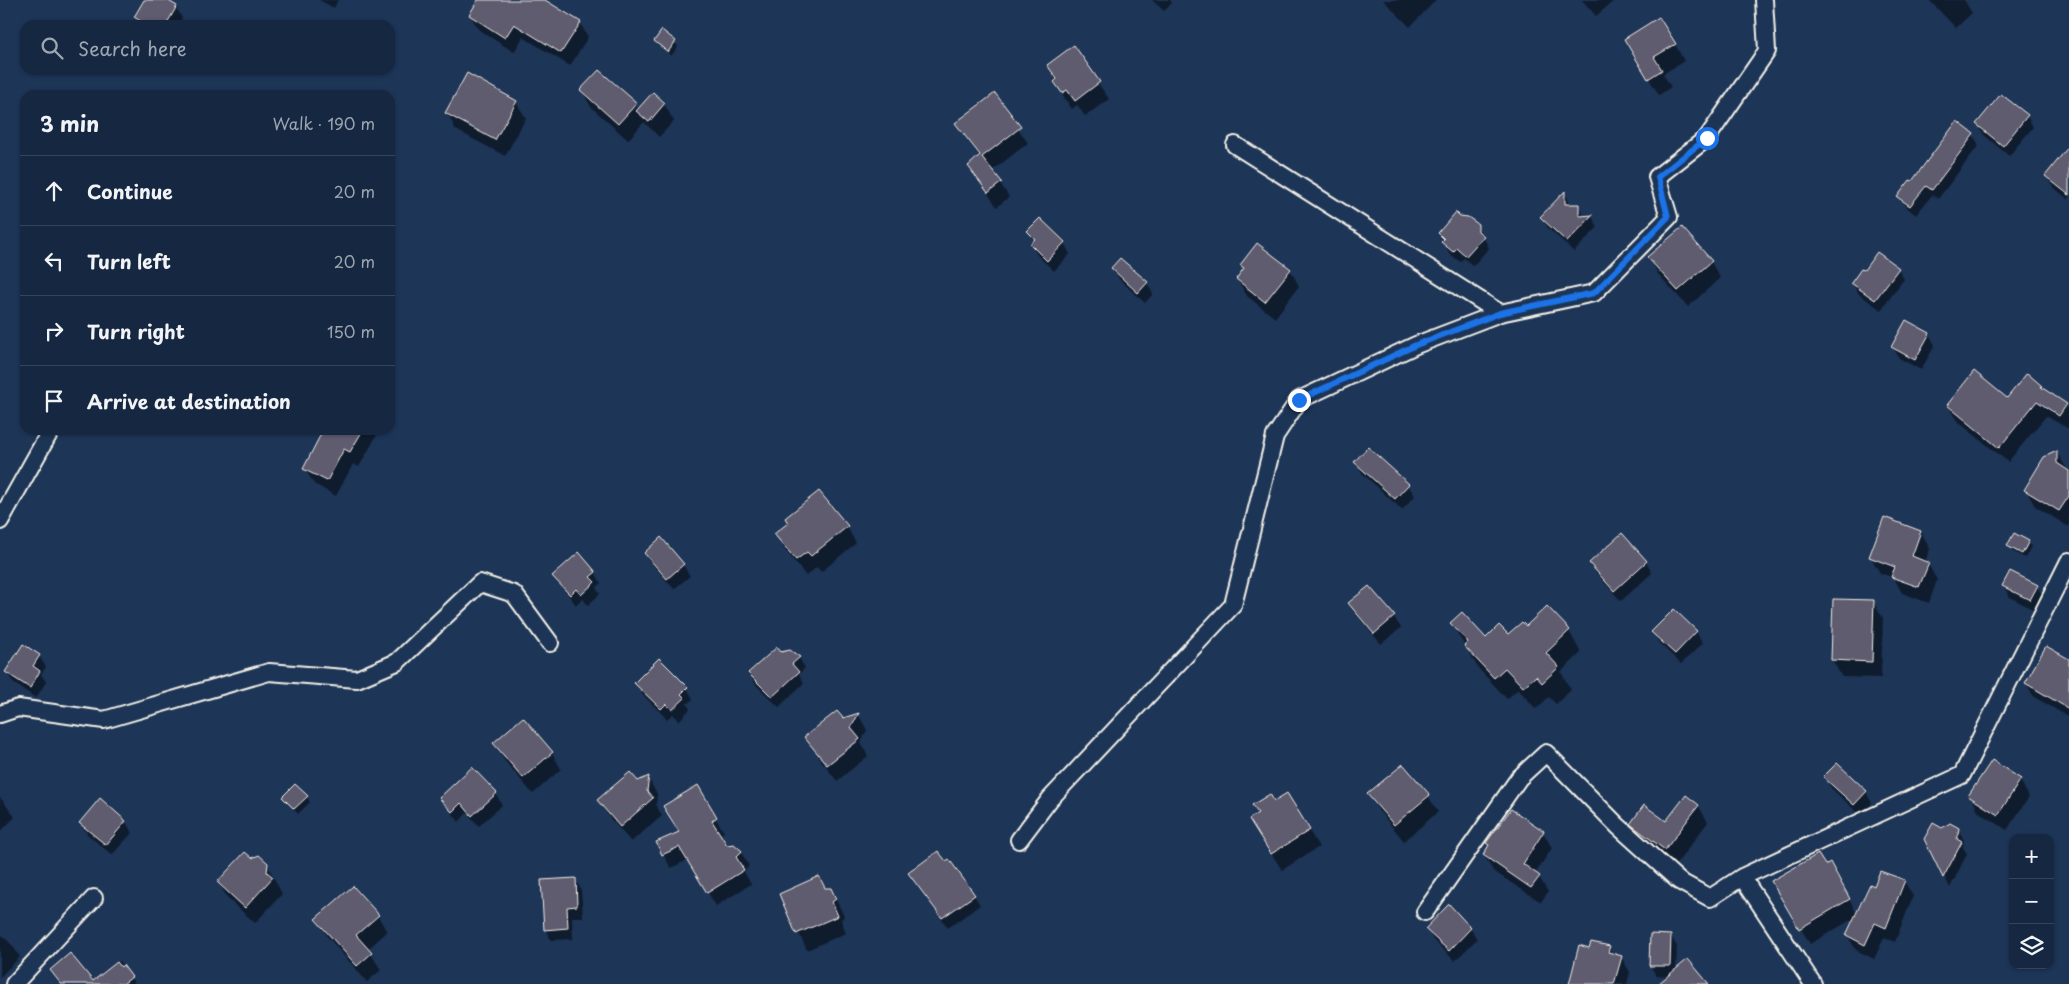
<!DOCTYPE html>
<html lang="en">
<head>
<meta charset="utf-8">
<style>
	:root { --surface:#162841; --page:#1f3048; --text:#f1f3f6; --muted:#9ea6b1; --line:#35445a }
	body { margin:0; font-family:"Playpen Sans",sans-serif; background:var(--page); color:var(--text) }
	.controls { position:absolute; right:15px; bottom:15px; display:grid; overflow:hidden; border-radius:10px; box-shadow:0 1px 4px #0004 }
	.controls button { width:45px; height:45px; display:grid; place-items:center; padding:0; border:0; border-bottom:1px solid var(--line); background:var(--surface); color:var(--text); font:25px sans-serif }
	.stop { position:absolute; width:15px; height:15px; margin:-11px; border:4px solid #1a73e8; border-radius:50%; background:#fff }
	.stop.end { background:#1a73e8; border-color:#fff; box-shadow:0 1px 5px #0008 }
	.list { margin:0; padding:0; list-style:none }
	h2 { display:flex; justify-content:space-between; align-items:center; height:65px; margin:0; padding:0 20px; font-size:21px }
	h2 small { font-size:16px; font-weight:400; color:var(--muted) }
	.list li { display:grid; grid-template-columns:32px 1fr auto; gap:15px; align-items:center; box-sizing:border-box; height:70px; padding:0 20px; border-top:1px solid var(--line) }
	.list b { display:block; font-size:19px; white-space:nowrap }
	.list em { font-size:16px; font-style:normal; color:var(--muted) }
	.icon { flex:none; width:28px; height:28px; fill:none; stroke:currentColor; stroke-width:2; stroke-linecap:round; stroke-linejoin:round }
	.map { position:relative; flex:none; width:2069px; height:984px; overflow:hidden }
	.search { position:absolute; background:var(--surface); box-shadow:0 1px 4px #0004; left:20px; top:20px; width:375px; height:55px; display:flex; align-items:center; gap:12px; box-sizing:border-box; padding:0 18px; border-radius:15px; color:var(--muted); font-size:19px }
	.panel { position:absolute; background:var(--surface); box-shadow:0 1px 4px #0004; left:20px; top:90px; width:375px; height:345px; border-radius:15px }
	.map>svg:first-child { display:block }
	.shadow { fill:#0007 }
	.building { fill:#605b70; stroke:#f4f1e8 }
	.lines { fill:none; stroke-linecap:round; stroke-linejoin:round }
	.street-casing { stroke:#f4f1e8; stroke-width:20 }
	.street { stroke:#1d3557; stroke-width:16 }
	.route { stroke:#1a73e8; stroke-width:6 }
</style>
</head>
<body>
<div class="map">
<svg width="2069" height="984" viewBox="0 0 2069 984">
	<rect width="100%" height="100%" fill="#1d3557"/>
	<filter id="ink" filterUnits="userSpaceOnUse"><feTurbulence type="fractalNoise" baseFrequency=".02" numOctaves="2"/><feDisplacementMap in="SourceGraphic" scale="10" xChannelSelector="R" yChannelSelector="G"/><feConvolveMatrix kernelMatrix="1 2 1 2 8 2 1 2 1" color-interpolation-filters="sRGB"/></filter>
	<g filter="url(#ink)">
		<path class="shadow" d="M145 0H165L176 7 182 18 178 25H140L135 17Z
			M319 0H338L334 8Z
			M480 0H529L580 23 588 37 570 66 523 37 514 52 479 30 470 15Z
			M1152 0H1170L1172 3 1164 11Z
			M1383 0H1436L1410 27Z
			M1582 0H1615L1596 16Z
			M1929 0H1964L1972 13 1956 28Z
			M655 41 675 42 678 47 671 56Z
			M1675 44 1684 61 1663 74 1671 87 1659 95 1635 56Z
			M1073 47 1109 99 1085 116 1077 105 1072 109 1065 99 1048 65Z
			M599 71 639 109 653 94 664 104 674 121 659 137 644 122 628 140 591 107 582 91Z
			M994 95 1028 143 992 171 1009 197 997 207 969 166 980 157 957 124Z
			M516 102 526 118 505 156 456 130 447 113Z
			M2027 116 2033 127 2009 156 1984 135 1978 125Z
			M1973 135 1979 145 1938 199 1932 195 1916 215 1905 206 1899 197 1912 183Z
			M2069 148V200L2053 187 2046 176Z
			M1565 193 1571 205H1578L1585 217H1592L1598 227 1574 252 1548 228 1542 217Z
			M1460 217 1477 225 1489 248 1473 266 1464 258 1460 262 1449 253 1439 233Z
			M1682 228 1711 262 1720 278 1688 307 1658 274 1649 257Z
			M1029 231 1064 243 1070 254 1054 271 1038 256 1031 245 1035 241Z
			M1242 265 1290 269 1299 286 1275 318 1247 296 1237 279 1244 270Z
			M1112 268 1147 283 1153 294 1145 303 1119 279Z
			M1898 269 1904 279 1881 310 1859 294 1852 283Z
			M1929 334 1935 345 1921 370 1899 358 1893 347Z
			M2041 386 2044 391 2066 405 2069 411V429L2046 416 2008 462 1957 421 1948 405 2008 400Z
			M316 430H374L377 435 359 467 353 464 336 496 314 484 305 469 320 440Z
			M1368 448 1408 485 1415 496 1402 510 1362 473 1356 462Z
			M2057 453 2069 472V527L2035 506 2026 490Z
			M789 524 847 527 856 543 821 572 817 567 806 576 786 551 776 534Z
			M1921 532 1930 549 1925 562 1928 564 1937 580 1929 603 1902 593 1894 578 1880 573 1870 556Z
			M1622 535 1646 562 1652 573 1621 601 1597 574 1591 563Z
			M661 539 683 565 690 576 674 589 652 564 645 553Z
			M2028 542 2031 547 2025 558 2012 551 2009 546Z
			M595 572 601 583 596 588 600 594 588 605 583 599 576 605 554 576Z
			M2003 586H2037L2043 597 2036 611 2010 597Z
			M1369 587 1394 617 1401 628 1381 644 1356 614 1350 604Z
			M1834 600 1873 601 1883 618 1881 678 1842 677 1832 660Z
			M1451 623 1486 639 1508 636 1526 628 1569 631 1581 653 1561 672 1571 690 1556 704 1549 697 1536 709 1518 689 1507 699 1478 668Z
			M1653 632H1696L1703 643 1681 664 1659 643Z
			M23 646 39 656 46 667 41 674 46 682 36 698 13 683 7 672Z
			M799 658 805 668 799 674 804 683 779 707 756 685 750 674Z
			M2069 661V717L2034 697 2026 683Z
			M636 683 687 688 693 699 687 704 690 709 679 721 673 714 667 719 642 694Z
			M858 714 867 730 861 743 868 756 837 781 826 767 859 741V737L824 765 806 737Z
			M494 744 552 753 561 769 533 794 504 760Z
			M1837 764 1866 792 1872 803 1860 815 1831 788 1825 777Z
			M648 778 657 794 656 805 662 816 631 842 609 817 599 800Z
			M2020 780 2029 797 2007 830 1979 812 1970 796Z
			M697 787 724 832 719 835 726 847 741 852 749 866 744 872 751 884 716 906 688 860 671 868 663 854 680 833Z
			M496 794 502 805 479 826 467 813 459 822 441 798Z
			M1287 794 1319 847 1282 870 1260 836Z
			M1369 795 1428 796 1438 812 1404 841 1379 811Z
			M0 797 15 817 0 832Z
			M283 797H307L310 802 298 814Z
			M100 800 126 822 132 833 112 855 87 834 81 823Z
			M1698 805 1708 822 1675 866 1641 840 1632 824 1666 823Z
			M1958 829 1964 840 1963 847 1967 854 1950 888 1926 839 1942 830Z
			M1543 832 1552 848 1535 874 1539 877 1548 892 1541 902 1493 871 1484 855 1490 847 1487 843Z
			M251 859 267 864 282 894 255 923 228 899 218 882Z
			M1825 867 1839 880 1857 914 1875 887 1904 881 1913 896 1895 942 1884 938 1874 959 1856 950 1847 935 1856 917 1810 944 1773 882Z
			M910 873 974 895 980 905 948 928Z
			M575 879 581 890 583 917H572L573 939 551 940 545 929Z
			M831 889 844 916 841 920 846 933 807 950 780 894Z
			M378 916 387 932 368 949 381 970 367 982 327 936 317 919Z
			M1470 928 1477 939 1455 961 1433 940 1427 929Z
			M0 933 13 946 20 957 0 977Z
			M1671 936 1677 947 1676 971 1707 984H1660L1669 977 1656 976 1650 965Z
			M1609 948 1613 955 1621 957 1630 972 1627 984H1570L1590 950Z
			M120 961 135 984H60L51 971 92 983Z"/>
		<path class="building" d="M144 0H167L177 6 166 25H147L134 17Z
			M478 0H545L581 22 561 53 514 24 505 38 469 15Z
			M1659 17 1676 44 1654 57 1662 70 1648 79 1624 39Z
			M662 30 676 41 668 52 654 41Z
			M1074 45 1100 82 1075 101 1067 90 1062 93 1054 82 1057 79 1047 65Z
			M599 70 637 103 618 124 580 90Z
			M467 73 517 101 495 140 445 113Z
			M653 92 665 103 649 122 636 111Z
			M995 93 1021 127 982 157 1002 182 988 193 968 166 980 155 955 123Z
			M2001 94 2028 115 2003 146 1976 124Z
			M1957 121 1974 134 1932 190 1926 186 1910 206 1897 197 1910 180 1912 181Z
			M2069 146V195L2045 176Z
			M1565 191V204H1579V216L1593 215 1567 242 1540 217Z
			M1456 212 1460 216 1468 217 1478 224V231L1484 236 1466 256 1457 248 1453 252 1441 242 1444 239 1438 233Z
			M1040 218 1065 242 1047 261 1030 244 1035 239 1027 231Z
			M1682 227 1712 261 1678 291 1647 257Z
			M1257 243 1291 269 1265 302 1236 279 1244 268 1240 265Z
			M1877 252 1899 268 1875 300 1851 283 1861 269 1864 270Z
			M1120 258 1148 282 1138 293 1111 268Z
			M1906 320 1930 333 1915 360 1891 347Z
			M1974 371 2007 398 2027 373 2042 386 2041 387 2067 404 2059 416 2037 401 1999 448 1947 405Z
			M323 430H363L350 452 344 449 327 481 303 469Z
			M1368 447 1409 484 1395 499 1354 462Z
			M2057 451V463L2069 471V496L2059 511 2024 490 2044 457Z
			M819 491 848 526 811 556 807 552 796 560 774 534 788 523 785 518Z
			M1884 517 1921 531 1912 556 1929 563 1919 587 1891 577 1895 567 1869 557Z
			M1622 533 1647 561 1614 591 1589 563Z
			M2014 533 2029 541 2022 554 2007 546Z
			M661 537 684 564 667 579 644 553Z
			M579 552 596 572 590 577 595 582 581 595 576 589 570 595 552 576Z
			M2010 571 2038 585 2030 600 2002 586Z
			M1369 586 1395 616 1374 634 1348 603Z
			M1833 599 1874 600 1872 662 1831 660Z
			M1547 606 1570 630 1546 653 1559 667 1542 683 1536 676 1523 687 1505 668 1494 678 1464 646 1468 642 1450 623 1462 612 1486 638 1499 625 1508 634 1522 622 1526 626Z
			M1674 609 1697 631 1675 654 1651 632Z
			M23 644 40 655 33 666 40 671 30 688 5 672Z
			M2046 646 2069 659V709L2025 683Z
			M777 647 781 652 790 650 800 657 792 664 799 672 772 697 748 673Z
			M659 658 688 687 681 694 685 698 672 710 666 704 661 709 634 683Z
			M837 711 843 718 859 713 851 728 860 739 827 765 804 737Z
			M523 717 553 752 523 778 493 743Z
			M1992 760 2021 779 1998 815 1968 796Z
			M1837 763 1867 791 1854 805 1823 777Z
			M1403 764 1430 795 1394 825 1367 794Z
			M472 767 497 793 472 816 461 803 452 812 439 798Z
			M630 772 638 781 649 776 647 791 653 798 620 827 597 800Z
			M295 784 308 796 294 809 282 797Z
			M698 785 717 817 712 821 727 845 734 844 742 851 736 857 744 870 707 893 679 847 662 855 656 842 679 832 663 806Z
			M1287 793 1310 830 1271 854 1249 819 1258 813 1252 805 1270 794 1274 801Z
			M1686 795 1699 805 1665 850 1630 824 1644 805 1666 821Z
			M100 798 126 821 106 845 79 823Z
			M1511 809 1544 831 1523 864 1540 876 1531 888 1483 855 1489 845 1486 843Z
			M1933 823 1942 828 1950 823 1959 828 1957 839 1962 842 1943 878 1924 839Z
			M938 851 946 861 949 859 975 895 942 918 908 873Z
			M245 852 252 858 259 855 268 863 267 872 273 877 245 908 217 882Z
			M1818 854 1825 865 1830 862 1850 899 1799 929 1771 881Z
			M1880 871 1905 880 1886 928 1875 923 1865 945 1846 935 1870 884 1874 886Z
			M819 876 825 888H831L836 899 832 902 838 916 796 934 779 894Z
			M576 878 577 906 567 907 568 928 544 930 541 880Z
			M353 886 379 915 356 935 372 953 357 966 315 919Z
			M1449 904 1471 928 1449 951 1425 929Z
			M1650 934 1671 935 1670 966H1649Z
			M1591 942 1610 946 1608 952 1622 956 1614 984H1569L1579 945 1589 948Z
			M70 953 93 981 117 962 121 967 123 965 132 977 123 984H61L50 970Z
			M1688 959 1709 984H1658Z"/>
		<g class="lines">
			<defs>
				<path id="street" d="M1235 145 1500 313 1594 293 1669 217 1657 177 1707 138 1767 51 1764 0
					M0 521 51 430
					M0 714 18 708 104 720 269 672 357 679 397 662 480 583 514 594 550 643
					M1019 840 1050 799 1233 605 1275 436 1299 400 1416 345 1500 313
					M1742 877 1813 984
					M1425 912 1519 778 1546 753 1618 826 1679 881 1710 898 1742 877 1962 775 2069 561
					M14 984 94 898"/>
			</defs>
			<use href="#street" class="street-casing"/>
			<use href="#street" class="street"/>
		</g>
	</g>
	<g class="lines" filter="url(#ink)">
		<path class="route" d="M1299 400 1416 345 1500 313 1594 293 1668 217 1658 177 1707 138"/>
	</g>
</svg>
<div class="controls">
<button>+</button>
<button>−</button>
<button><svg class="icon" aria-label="layers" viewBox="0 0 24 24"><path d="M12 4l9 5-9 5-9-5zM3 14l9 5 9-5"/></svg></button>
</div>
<div class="stop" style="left:1707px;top:138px"></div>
<div class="stop end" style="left:1299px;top:400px"></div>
<div class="search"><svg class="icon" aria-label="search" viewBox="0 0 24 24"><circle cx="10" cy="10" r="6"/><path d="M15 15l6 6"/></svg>Search here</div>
<section class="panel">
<h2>3 min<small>Walk · 190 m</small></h2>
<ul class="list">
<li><svg class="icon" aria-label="ahead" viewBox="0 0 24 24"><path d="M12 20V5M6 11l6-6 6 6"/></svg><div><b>Continue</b></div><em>20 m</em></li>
<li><svg class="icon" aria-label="left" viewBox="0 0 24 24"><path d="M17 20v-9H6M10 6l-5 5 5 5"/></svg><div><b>Turn left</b></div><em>20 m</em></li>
<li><svg class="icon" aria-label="right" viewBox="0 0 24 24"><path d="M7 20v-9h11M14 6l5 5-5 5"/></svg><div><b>Turn right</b></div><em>150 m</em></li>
<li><svg class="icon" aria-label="arrive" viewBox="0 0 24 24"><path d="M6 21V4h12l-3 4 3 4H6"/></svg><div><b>Arrive at destination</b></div></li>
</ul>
</section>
</div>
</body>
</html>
